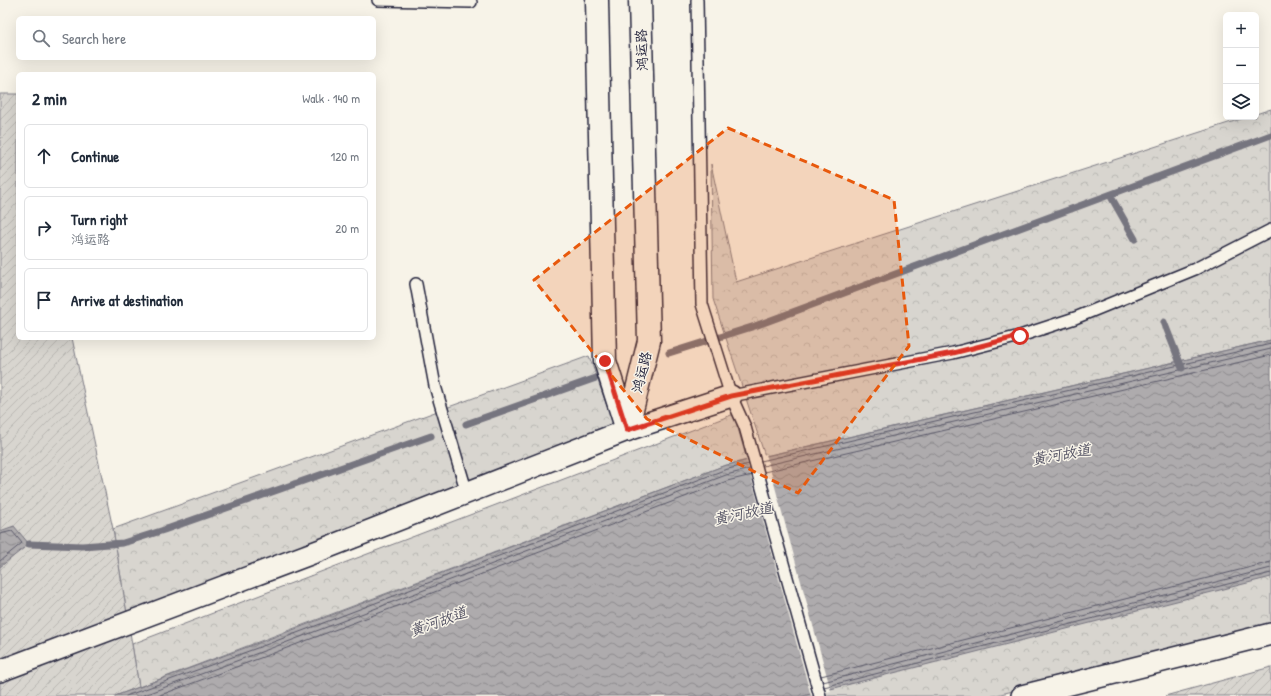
<!DOCTYPE html>
<html lang="en">
<head>
<meta charset="utf-8">
<style>
	:root { --surface:#fff; --page:#f2f2f3; --text:#1f2937; --muted:#747a83; --line:#e0e1e3 }
	body { margin:0; font-family:"Patrick Hand","LXGW WenKai TC",sans-serif; background:var(--page); color:var(--text) }
	.controls { position:absolute; right:12px; top:12px; display:grid; overflow:hidden; border-radius:6px; box-shadow:0 4px 16px #0002 }
	.controls button { width:36px; height:36px; display:grid; place-items:center; padding:0; border:0; border-bottom:1px solid var(--line); background:var(--surface); color:var(--text); font:20px sans-serif }
	.stop { position:absolute; width:12px; height:12px; margin:-9px; border:3px solid #d93025; border-radius:50%; background:#fff }
	.stop.end { background:#d93025; border-color:#fff; box-shadow:0 1px 4px #0008 }
	.list { margin:0; padding:0; list-style:none }
	h2 { display:flex; justify-content:space-between; align-items:center; height:52px; margin:0; padding:0 16px; font-size:17px }
	h2 small { font-size:13px; font-weight:400; color:var(--muted) }
	.list li { display:grid; grid-template-columns:26px 1fr auto; gap:12px; align-items:center; box-sizing:border-box; height:64px; margin:0 8px 8px; padding:0 8px; border:1px solid var(--line); border-radius:6px }
	.list b { display:block; font-size:15px; white-space:nowrap }
	.list p { margin:0; font-size:13px; white-space:nowrap; color:var(--muted) }
	.list em { font-size:13px; font-style:normal; color:var(--muted) }
	.icon { flex:none; width:22px; height:22px; fill:none; stroke:currentColor; stroke-width:2; stroke-linecap:round; stroke-linejoin:round }
	.map { position:relative; flex:none; width:1271px; height:696px; overflow:hidden }
	.search { position:absolute; background:var(--surface); box-shadow:0 4px 16px #0002; left:16px; top:16px; width:360px; height:44px; display:flex; align-items:center; gap:10px; box-sizing:border-box; padding:0 14px; border-radius:6px; color:var(--muted); font-size:15px }
	.panel { position:absolute; background:var(--surface); box-shadow:0 4px 16px #0002; left:16px; top:72px; width:360px; height:268px; border-radius:6px }
	.map>svg:first-child { display:block }
	.forest { fill:url(#forest-crowns); stroke:#7d7c85 }
	.garden { fill:url(#garden-furrows); stroke:#7d7c85 }
	.water { fill:url(#water-waves); stroke:#76747f }
	.pier { fill:#f7f3e8 }
	.lines { fill:none; stroke-linecap:round; stroke-linejoin:round }
	.shore { stroke:#5a5969; stroke-width:1 }
	.stream { stroke:#76747f; stroke-width:7 }
	.lane-casing { stroke:#22223b; stroke-width:14 }
	.street-casing { stroke:#22223b; stroke-width:24 }
	.secondary-casing { stroke:#22223b; stroke-width:25 }
	.lane { stroke:#f7f3e8; stroke-width:11 }
	.street { stroke:#f7f3e8; stroke-width:21 }
	.secondary { stroke:#f7f3e8; stroke-width:22 }
	.route { stroke:#d93025; stroke-width:5 }
	.marked { fill:#e8590c; fill-opacity:0.2; stroke:#e8590c; stroke-width:3; stroke-dasharray:8 5; stroke-linejoin:round }
	.labels { text-anchor:middle; dominant-baseline:central; stroke-width:3; stroke-linejoin:round; paint-order:stroke }
	.street-label { font-size:14px; fill:#22223b; stroke:#f7f3e8 }
	.water-label { font-size:15px; font-style:italic; fill:#535263; stroke:#f7f3e8 }
</style>
</head>
<body>
<div class="map">
<svg width="1271" height="696" viewBox="0 0 1271 696">
	<defs>
		<pattern id="forest-crowns" width="20" height="18" patternUnits="userSpaceOnUse"><rect width="20" height="18" fill="#d8d5cf"/><path d="M2 6a3 3 0 1 1 6 0M12 15a3 3 0 1 1 6 0" fill="none" stroke="#b9b7b3"/></pattern>
		<pattern id="garden-furrows" width="10" height="10" patternUnits="userSpaceOnUse"><rect width="10" height="10" fill="#d8d5cf"/><path d="M-1 1l2-2M0 10L10 0M9 11l2-2" fill="none" stroke="#b9b7b3"/></pattern>
		<pattern id="water-waves" width="16" height="10" patternUnits="userSpaceOnUse"><rect width="16" height="10" fill="#aeabad"/><path d="M0 5q4-4 8 0t8 0" fill="none" stroke="#8d8b8e"/></pattern>
	</defs>
	<rect width="100%" height="100%" fill="#f7f3e8"/>
	<filter id="ink" filterUnits="userSpaceOnUse"><feTurbulence type="fractalNoise" baseFrequency=".025" numOctaves="2"/><feDisplacementMap in="SourceGraphic" scale="8" xChannelSelector="R" yChannelSelector="G"/><feConvolveMatrix kernelMatrix="1 2 1 2 8 2 1 2 1" color-interpolation-filters="sRGB"/></filter>
	<g filter="url(#ink)">
		<path class="forest" d="M1271 109V340L765 456 713 299 711 164 736 282 1247 117H1256V114Z
			M589 356 614 425 127 614 113 529Z
			M734 414 747 460 723 466 139 687 132 644Z
			M1271 574V626L993 696H802Z"/>
		<path class="garden" d="M0 94H18V338H72L113 529 139 687 115 696H0Z
			M1271 667V696H1165Z"/>
		<path class="water" d="M1271 340V577L803 696H115L266 640 723 466Z
			M14 526 29 544 0 567V531Z"/>
		<path class="pier" d="M766 454 831 691 811 696 746 459Z"/>
		<g class="lines">
			<path class="shore" d="M761 461 1271 344
				M763 466 1271 349
				M764 472 1271 355
				M0 534 12 531 22 543 0 561
				M821 676 1271 562
				M823 682 1271 568
				M824 687 1271 573
				M126 696 268 644 724 470 749 464
				M141 696 269 649 726 475 750 469
				M158 696 271 654 727 481 752 475"/>
			<path class="stream" d="M1110 195 1135 239
				M1164 322 1182 368
				M669 353 755 326 1271 135
				M466 424 596 378
				M29 544 82 546 123 543 164 530 431 436"/>
			<defs>
				<path id="lane" d="M378 0 471 2
					M697 0 702 304 731 396 745 427 820 696
					M416 284 435 386 467 493
					M731 396 953 353 1020 336 1075 318 1195 269 1271 230"/>
				<path id="street" d="M0 671 326 548 627 430 731 396
					M1022 696 1271 634"/>
				<path id="secondary" d="M597 0 605 361 627 430
					M627 430 649 341 640 0"/>
			</defs>
			<use href="#lane" class="lane-casing"/>
			<use href="#street" class="street-casing"/>
			<use href="#secondary" class="secondary-casing"/>
			<use href="#lane" class="lane"/>
			<use href="#street" class="street"/>
			<use href="#secondary" class="secondary"/>
		</g>
	</g>
	<g class="lines" filter="url(#ink)">
		<path class="route" d="M605 361 627 430 731 396 953 353 1020 336"/>
	</g>
	<path class="marked" d="M728 128 894 200 909 346 798 493 647 419 534 280Z"/>
	<g class="labels">
		<g class="street-label">
			<text transform="translate(641 50) rotate(-92)">鸿运路</text>
			<text transform="translate(641 372) rotate(-76)">鸿运路</text>
		</g>
		<g class="water-label">
			<text transform="translate(1061 454) rotate(-10)">黄河故道</text>
			<text transform="translate(743 513) rotate(-12)">黄河故道</text>
			<text transform="translate(438 621) rotate(-20)">黄河故道</text>
		</g>
	</g>
</svg>
<div class="controls">
<button>+</button>
<button>−</button>
<button><svg class="icon" aria-label="layers" viewBox="0 0 24 24"><path d="M12 4l9 5-9 5-9-5zM3 14l9 5 9-5"/></svg></button>
</div>
<div class="stop" style="left:1020px;top:336px"></div>
<div class="stop end" style="left:605px;top:361px"></div>
<div class="search"><svg class="icon" aria-label="search" viewBox="0 0 24 24"><circle cx="10" cy="10" r="6"/><path d="M15 15l6 6"/></svg>Search here</div>
<section class="panel">
<h2>2 min<small>Walk · 140 m</small></h2>
<ul class="list">
<li><svg class="icon" aria-label="ahead" viewBox="0 0 24 24"><path d="M12 20V5M6 11l6-6 6 6"/></svg><div><b>Continue</b></div><em>120 m</em></li>
<li><svg class="icon" aria-label="right" viewBox="0 0 24 24"><path d="M7 20v-9h11M14 6l5 5-5 5"/></svg><div><b>Turn right</b><p>鸿运路</p></div><em>20 m</em></li>
<li><svg class="icon" aria-label="arrive" viewBox="0 0 24 24"><path d="M6 21V4h12l-3 4 3 4H6"/></svg><div><b>Arrive at destination</b></div></li>
</ul>
</section>
</div>
</body>
</html>
